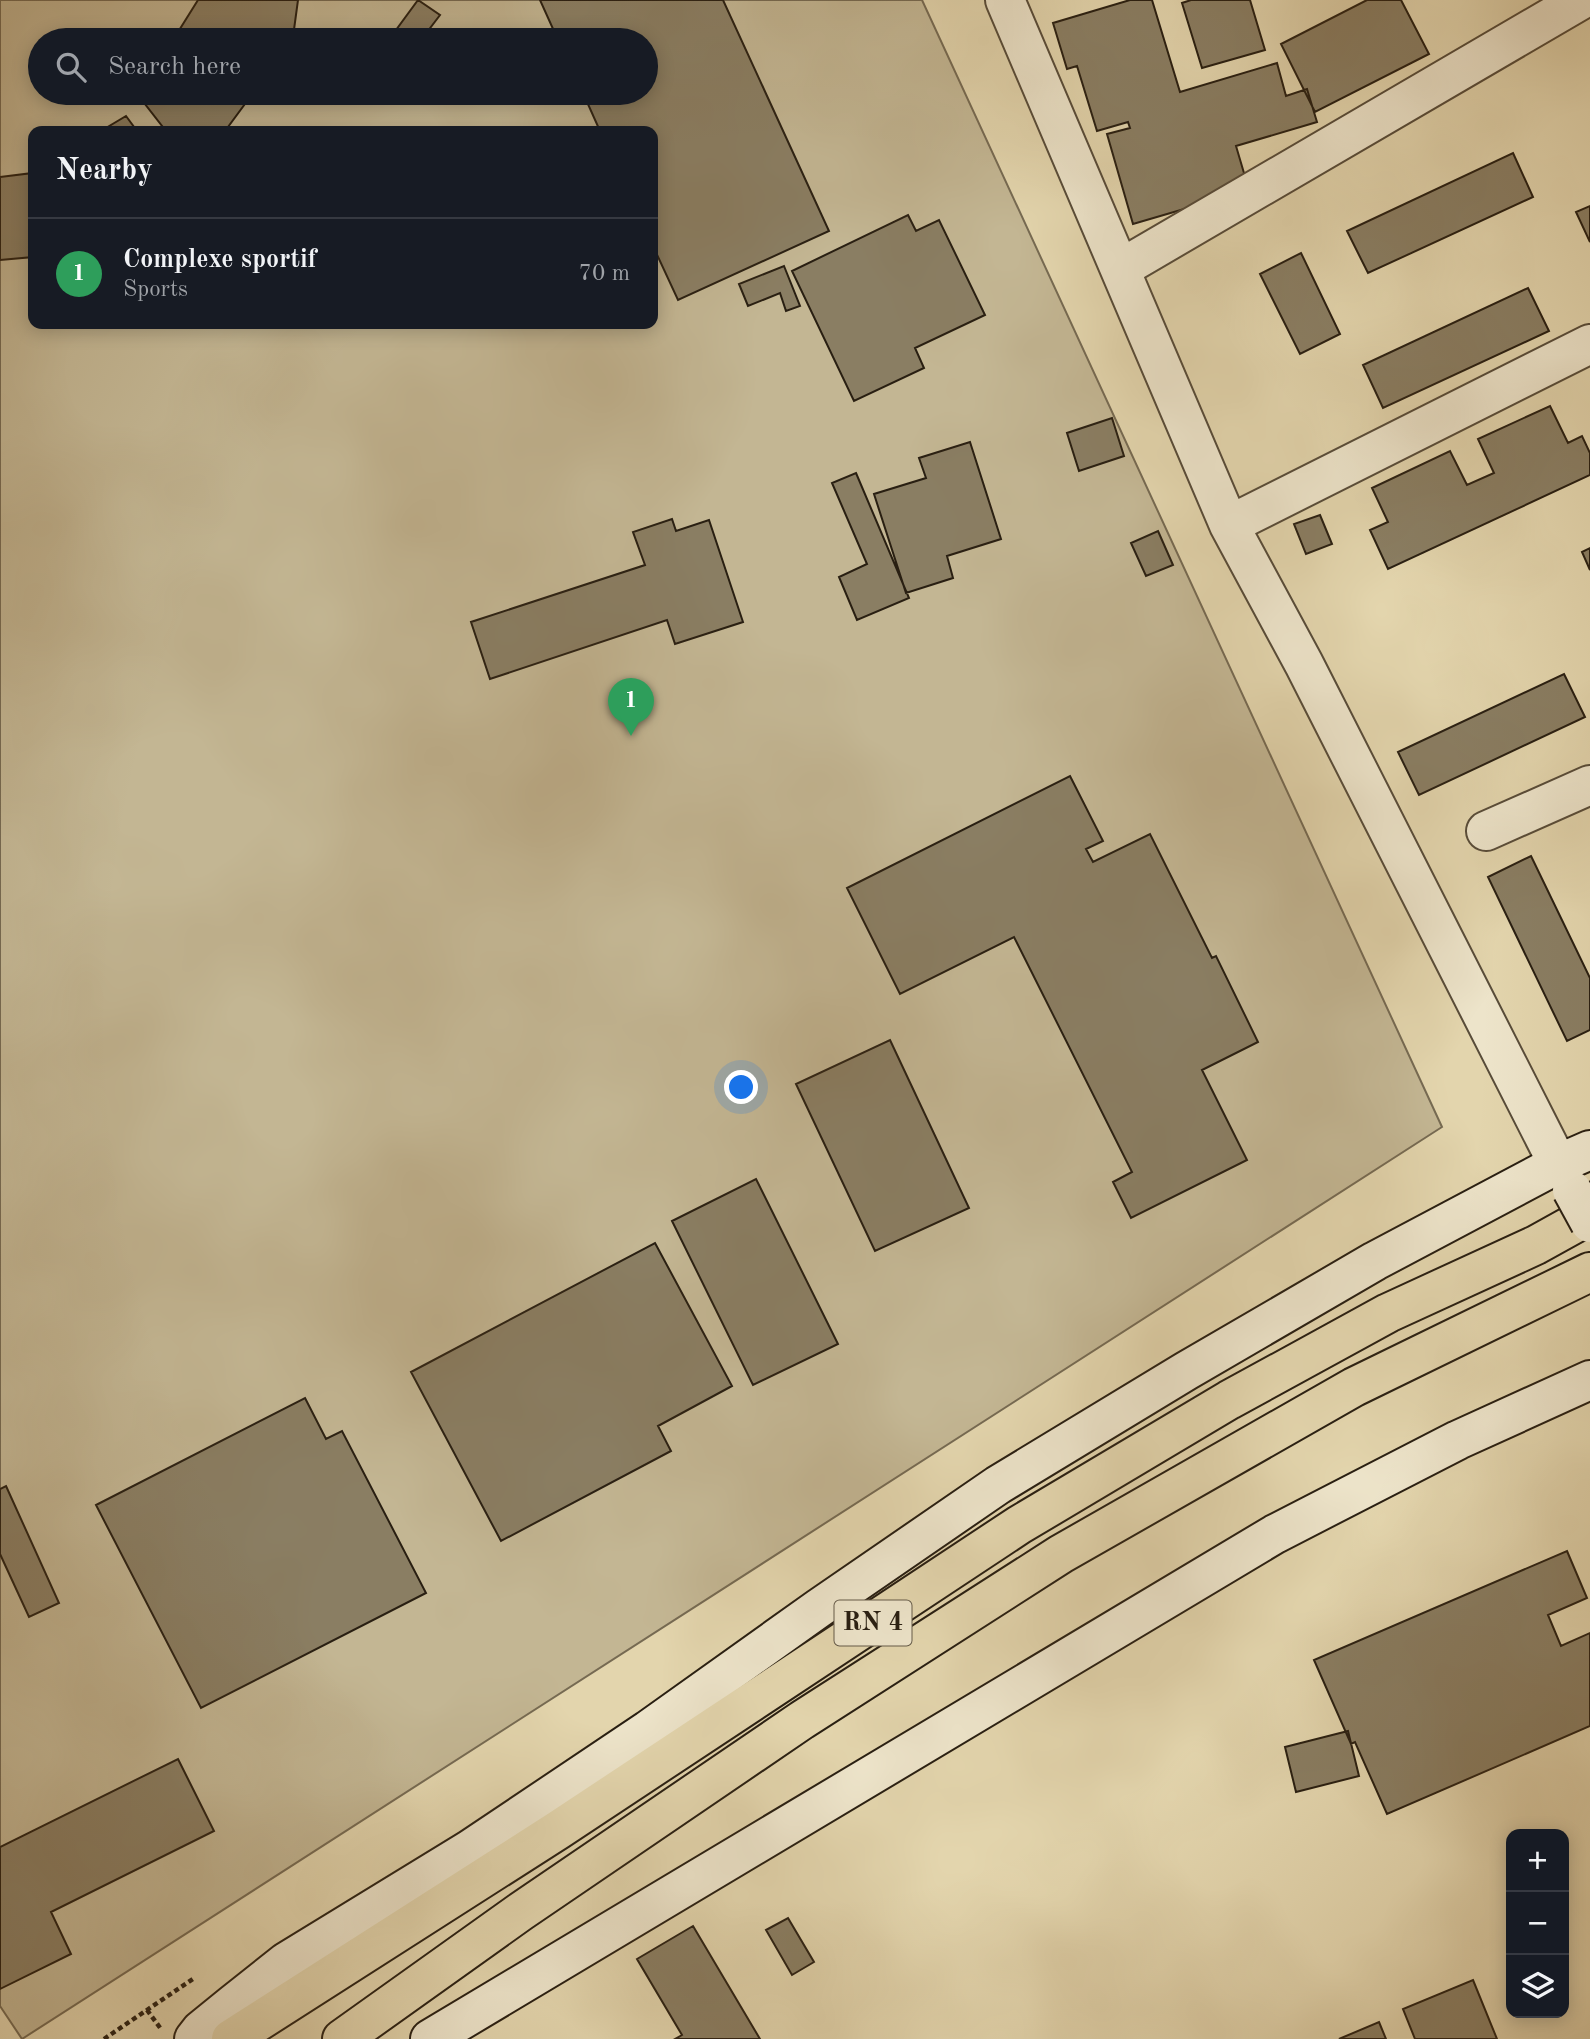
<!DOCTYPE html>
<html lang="en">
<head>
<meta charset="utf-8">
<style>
	:root { --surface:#171b24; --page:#20242c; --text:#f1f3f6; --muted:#9ea1a6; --line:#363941; --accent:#0f766e }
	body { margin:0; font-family:"Old Standard TT",serif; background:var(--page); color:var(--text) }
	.controls { position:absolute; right:21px; bottom:21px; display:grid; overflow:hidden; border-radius:14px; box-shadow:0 4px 18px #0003 }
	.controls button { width:63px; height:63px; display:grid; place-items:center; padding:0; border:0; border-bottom:2px solid var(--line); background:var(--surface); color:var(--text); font:35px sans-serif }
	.you { position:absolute; left:742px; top:1088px; width:24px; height:24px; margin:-18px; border:5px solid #fff; border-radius:50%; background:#1a73e8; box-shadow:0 0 0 10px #1a73e833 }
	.badge { display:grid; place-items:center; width:46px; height:46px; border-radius:50%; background:var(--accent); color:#fff; font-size:23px; font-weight:700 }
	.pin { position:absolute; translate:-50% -58px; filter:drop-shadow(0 2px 4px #0008) }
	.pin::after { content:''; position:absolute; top:37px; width:24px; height:21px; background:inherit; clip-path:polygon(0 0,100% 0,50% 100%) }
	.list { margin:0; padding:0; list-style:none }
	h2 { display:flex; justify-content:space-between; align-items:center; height:91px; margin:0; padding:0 28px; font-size:30px }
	h2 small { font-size:23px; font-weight:400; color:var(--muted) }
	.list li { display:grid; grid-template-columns:46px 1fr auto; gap:21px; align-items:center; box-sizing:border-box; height:112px; padding:0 28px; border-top:2px solid var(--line) }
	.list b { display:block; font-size:26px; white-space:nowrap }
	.list p { margin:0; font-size:23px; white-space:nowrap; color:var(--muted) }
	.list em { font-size:23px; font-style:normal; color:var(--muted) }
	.icon { flex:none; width:38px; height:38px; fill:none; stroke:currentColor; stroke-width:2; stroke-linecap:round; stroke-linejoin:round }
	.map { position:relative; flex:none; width:1590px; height:2039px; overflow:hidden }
	.search { position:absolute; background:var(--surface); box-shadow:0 4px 18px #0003; left:28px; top:28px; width:630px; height:77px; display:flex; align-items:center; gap:18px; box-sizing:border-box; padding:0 24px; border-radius:38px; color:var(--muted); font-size:26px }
	.panel { position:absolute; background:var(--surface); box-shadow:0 4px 18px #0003; left:28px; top:126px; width:630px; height:203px; border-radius:14px }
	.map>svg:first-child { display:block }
	.green { fill:#c3b693; stroke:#766a52; stroke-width:2; fill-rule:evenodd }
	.building { fill:#8a7e63; stroke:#291f12; stroke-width:2 }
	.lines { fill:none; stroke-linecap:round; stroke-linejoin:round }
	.street-casing { stroke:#584c39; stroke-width:42 }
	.secondary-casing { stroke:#291f12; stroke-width:42 }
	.highway-casing { stroke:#291f12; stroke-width:42 }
	.path { stroke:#291f12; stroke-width:4.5; stroke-dasharray:5 3.5; stroke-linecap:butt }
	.street { stroke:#ede4ca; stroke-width:38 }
	.secondary { stroke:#ede4ca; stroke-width:38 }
	.highway { stroke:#e3d5ad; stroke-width:38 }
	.secondary-bridge-casing { stroke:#291f12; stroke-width:42; stroke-linecap:butt }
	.secondary-bridge { stroke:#ede4ca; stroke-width:38 }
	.labels { text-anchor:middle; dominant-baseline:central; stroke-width:7; stroke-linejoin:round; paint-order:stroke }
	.shield { fill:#ede4ca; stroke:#645a49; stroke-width:2 }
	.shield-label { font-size:26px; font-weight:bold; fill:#291f12 }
</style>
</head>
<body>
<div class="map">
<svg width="1590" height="2039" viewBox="0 0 1590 2039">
	<rect width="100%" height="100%" fill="#e3d5ad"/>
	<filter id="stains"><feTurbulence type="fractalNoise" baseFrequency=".00286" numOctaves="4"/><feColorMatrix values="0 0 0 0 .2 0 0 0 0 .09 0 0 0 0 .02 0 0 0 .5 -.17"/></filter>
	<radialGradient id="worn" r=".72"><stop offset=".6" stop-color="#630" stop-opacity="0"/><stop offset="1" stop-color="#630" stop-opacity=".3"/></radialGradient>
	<path class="green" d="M0 0H922L1442 1127 22 2039 0 2006ZM40 40H646V93H40ZM33 131H653V324H33Z"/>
	<path class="building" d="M198 0H298L293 37 290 40H173Z
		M418 0 440 15 421 40H410L396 30Z
		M540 0H723L829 231 678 300 653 246V131H600L583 93H646V40H558Z
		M1130 0H1152L1180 92 1277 63 1286 96 1307 89 1317 122 1236 146 1249 190 1133 224 1107 134 1130 128 1128 122 1097 131 1077 66 1067 69 1053 23Z
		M1191 0H1250L1265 50 1202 68 1182 3Z
		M1367 0H1401L1429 54 1315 112 1281 44Z
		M140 93H253L225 131H166L138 95Z
		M126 116 137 131H101Z
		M1513 153 1533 197 1368 273 1347 231Z
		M33 173V257L0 260V177Z
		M1590 206V242L1576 212Z
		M908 215 916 231 939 220 985 315 915 348 924 368 854 401 792 271Z
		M1301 253 1340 334 1300 354 1260 274Z
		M784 266 800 306 786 311 780 293 748 306 739 284Z
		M1528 288 1549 331 1383 408 1363 365Z
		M1550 406 1568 443 1582 436 1590 453V475L1388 569 1370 530 1388 522 1372 488 1450 451 1467 485 1494 473 1478 439Z
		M1112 418 1124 456 1079 471 1067 433Z
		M970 442 1001 539 947 556 953 578 906 593 874 494 926 478 919 458Z
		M856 473 909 598 857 620 839 577 867 564 832 483Z
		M1320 515 1332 544 1306 554 1294 524Z
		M672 519 676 531 709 520 743 622 675 644 667 620 490 679 471 622 645 565 633 532Z
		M1158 531 1173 565 1146 576 1131 543Z
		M1590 548V570L1582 552Z
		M1564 674 1585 717 1419 795 1398 752Z
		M1070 776 1103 841 1086 849 1093 862 1150 834 1212 958 1216 956 1258 1042 1202 1070 1247 1160 1131 1218 1113 1182 1132 1172 1014 937 900 994 847 888Z
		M1531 856 1590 978V1030L1567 1041 1488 877Z
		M890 1040 969 1208 875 1251 796 1084Z
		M756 1179 838 1344 753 1385 672 1221Z
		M655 1243 732 1386 658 1426 671 1451 501 1541 411 1372Z
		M305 1398 326 1439 342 1431 426 1593 201 1708 96 1505Z
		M6 1486 59 1603 29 1617 0 1554V1489Z
		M1567 1551 1587 1598 1548 1615 1561 1646 1590 1633V1726L1387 1814 1355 1742 1351 1744 1314 1660Z
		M1348 1731 1359 1776 1296 1792 1285 1747Z
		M178 1759 214 1831 51 1912 71 1954 0 1989V1847Z
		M788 1918 814 1962 792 1975 766 1930Z
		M693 1926 760 2039H675L682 2035 637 1959Z
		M1473 1980 1497 2039H1415L1403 2009Z
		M1379 2022 1386 2039H1339Z"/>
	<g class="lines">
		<defs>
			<path id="street" d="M1005 0 1229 525 1304 664 1558 1164
				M1120 269 1581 0
				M1229 525 1590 344
				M1486 831 1590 785"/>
			<path id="secondary" d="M194 2039 201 2030 233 2004 286 1962 469 1850 648 1730 819 1608 998 1485 1186 1371 1375 1261 1558 1164 1590 1150
				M430 2039 1275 1534 1458 1440 1590 1380"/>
			<path id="highway" d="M231 2039 558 1830 1019 1525 1229 1400 1388 1313 1536 1245 1590 1215
				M342 2039 520 1912 802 1720 1061 1554 1354 1387 1590 1272"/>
		</defs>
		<use href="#street" class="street-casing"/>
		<use href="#secondary" class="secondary-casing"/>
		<use href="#highway" class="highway-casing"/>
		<path class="path" d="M147 2010 161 2029
			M104 2039 193 1979"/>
		<use href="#street" class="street"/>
		<use href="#secondary" class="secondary"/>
		<use href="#highway" class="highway"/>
		<defs>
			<path id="secondary-bridge" d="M1572 1190 1590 1223"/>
		</defs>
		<use href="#secondary-bridge" class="secondary-bridge-casing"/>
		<use href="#secondary-bridge" class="secondary-bridge"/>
	</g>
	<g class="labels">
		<rect class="shield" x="834.5" y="1600.5" width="77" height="45" rx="5"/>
		<g class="shield-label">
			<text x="873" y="1623">RN 4</text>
		</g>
	</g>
	<rect width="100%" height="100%" filter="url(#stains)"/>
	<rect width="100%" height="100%" fill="url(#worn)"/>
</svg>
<div class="controls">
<button>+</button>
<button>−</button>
<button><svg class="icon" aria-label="layers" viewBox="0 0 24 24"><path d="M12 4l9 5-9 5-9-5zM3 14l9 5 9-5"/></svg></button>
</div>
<div class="you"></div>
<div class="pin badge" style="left:631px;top:736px;background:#2e9e5b">1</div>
<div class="search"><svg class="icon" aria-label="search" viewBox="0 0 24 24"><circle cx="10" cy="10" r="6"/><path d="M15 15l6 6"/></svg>Search here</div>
<section class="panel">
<h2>Nearby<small></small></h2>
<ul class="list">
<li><span class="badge" style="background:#2e9e5b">1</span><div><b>Complexe sportif</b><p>Sports</p></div><em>70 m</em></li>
</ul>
</section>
</div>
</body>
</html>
